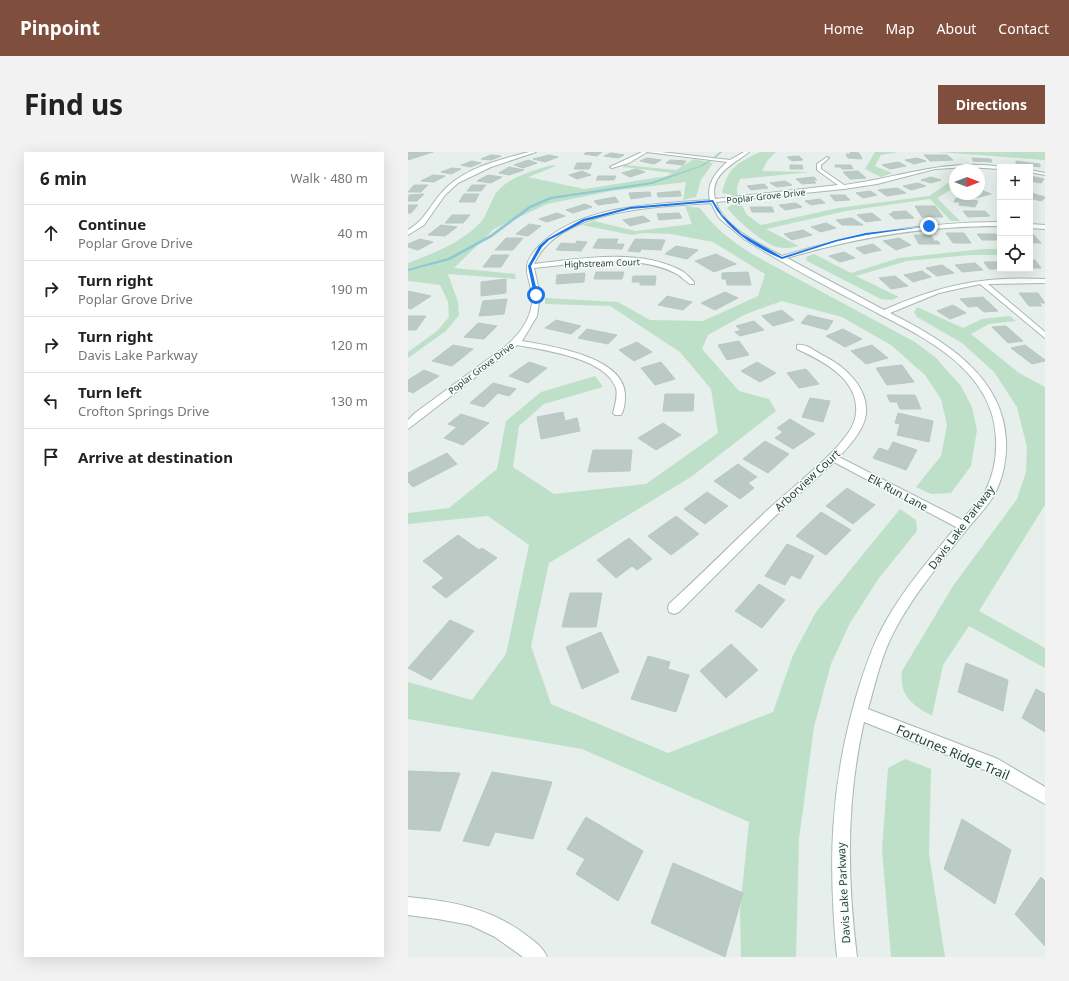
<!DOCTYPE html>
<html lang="en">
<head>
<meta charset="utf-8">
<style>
	:root { --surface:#fff; --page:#f2f2f2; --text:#222; --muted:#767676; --line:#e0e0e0; --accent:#804e3d }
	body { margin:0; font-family:"Noto Sans",sans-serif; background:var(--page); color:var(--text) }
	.controls { position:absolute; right:12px; top:12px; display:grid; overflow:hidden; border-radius:0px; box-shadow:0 4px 16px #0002 }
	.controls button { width:36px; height:36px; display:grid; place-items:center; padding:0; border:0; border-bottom:1px solid var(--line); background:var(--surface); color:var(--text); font:20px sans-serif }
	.compass { position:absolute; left:541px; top:12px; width:36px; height:36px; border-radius:50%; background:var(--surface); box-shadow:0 4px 16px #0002; rotate:90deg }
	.stop { position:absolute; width:12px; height:12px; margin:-9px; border:3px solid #1a73e8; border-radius:50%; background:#fff }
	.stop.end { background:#1a73e8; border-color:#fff; box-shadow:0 1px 4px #0008 }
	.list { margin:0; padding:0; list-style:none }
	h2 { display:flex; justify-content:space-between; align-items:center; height:52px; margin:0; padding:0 16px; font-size:17px }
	h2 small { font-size:13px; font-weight:400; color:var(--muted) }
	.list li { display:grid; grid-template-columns:26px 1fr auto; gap:12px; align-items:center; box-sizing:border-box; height:56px; padding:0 16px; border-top:1px solid var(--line) }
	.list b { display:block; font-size:15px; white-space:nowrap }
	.list p { margin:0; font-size:13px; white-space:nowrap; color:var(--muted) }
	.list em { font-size:13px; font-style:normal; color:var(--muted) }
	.icon { flex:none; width:22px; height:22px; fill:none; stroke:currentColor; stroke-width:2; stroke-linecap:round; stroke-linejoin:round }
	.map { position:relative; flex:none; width:637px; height:805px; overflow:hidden; border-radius:0px }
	header { display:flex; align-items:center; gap:24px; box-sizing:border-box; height:56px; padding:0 20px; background:var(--accent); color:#fff }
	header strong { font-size:19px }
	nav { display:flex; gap:22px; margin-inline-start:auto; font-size:14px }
	.intro { display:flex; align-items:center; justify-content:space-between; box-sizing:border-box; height:96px; padding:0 24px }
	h1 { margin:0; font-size:28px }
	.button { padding:10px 18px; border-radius:0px; background:var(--accent); color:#fff; font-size:14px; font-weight:700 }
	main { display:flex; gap:24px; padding:0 24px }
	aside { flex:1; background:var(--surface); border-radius:0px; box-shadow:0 4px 16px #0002 }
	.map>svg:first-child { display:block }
	.green { fill:#bfe0c8 }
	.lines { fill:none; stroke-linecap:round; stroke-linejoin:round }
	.stream { fill:#8ec9d4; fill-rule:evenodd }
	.building { fill:#bbcac4; stroke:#b8c9c2 }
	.minor-casing { stroke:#a8b8b2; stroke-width:2 }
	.minor { fill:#fff; fill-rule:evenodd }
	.route { fill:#1a73e8 }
	.labels { text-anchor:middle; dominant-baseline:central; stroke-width:3; stroke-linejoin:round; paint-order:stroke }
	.far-street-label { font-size:9px; fill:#24423a; stroke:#f7fbf9 }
	.street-label { font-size:11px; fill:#24423a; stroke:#f7fbf9 }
	.near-street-label { font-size:13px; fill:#24423a; stroke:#f7fbf9 }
</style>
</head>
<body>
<header>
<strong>Pinpoint</strong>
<nav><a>Home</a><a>Map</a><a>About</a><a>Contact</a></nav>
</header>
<div class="intro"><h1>Find us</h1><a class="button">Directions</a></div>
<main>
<aside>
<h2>6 min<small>Walk · 480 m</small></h2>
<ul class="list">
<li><svg class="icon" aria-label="ahead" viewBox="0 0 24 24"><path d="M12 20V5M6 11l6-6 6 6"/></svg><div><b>Continue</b><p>Poplar Grove Drive</p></div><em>40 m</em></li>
<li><svg class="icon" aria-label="right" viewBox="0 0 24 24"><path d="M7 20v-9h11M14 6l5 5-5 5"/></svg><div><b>Turn right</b><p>Poplar Grove Drive</p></div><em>190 m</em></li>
<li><svg class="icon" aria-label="right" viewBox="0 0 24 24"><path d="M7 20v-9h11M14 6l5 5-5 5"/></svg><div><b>Turn right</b><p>Davis Lake Parkway</p></div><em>120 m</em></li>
<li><svg class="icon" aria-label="left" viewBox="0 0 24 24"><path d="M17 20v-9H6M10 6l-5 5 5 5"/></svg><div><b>Turn left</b><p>Crofton Springs Drive</p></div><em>130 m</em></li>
<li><svg class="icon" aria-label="arrive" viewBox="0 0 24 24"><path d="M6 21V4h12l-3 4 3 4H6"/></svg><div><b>Arrive at destination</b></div></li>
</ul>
</aside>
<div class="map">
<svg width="637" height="805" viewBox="0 0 637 805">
	<rect width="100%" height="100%" fill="#e6efeb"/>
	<path class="green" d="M352 0H368L359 9 354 19 404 20 332 27 329 35V44L314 41C320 15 329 11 352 0Z
		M467 0H491L473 3 467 14 484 21 473 25 457 17Z
		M530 0H637V8Z
		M286 7 305 11 293 28 288 45 275 48 278 30 203 39 139 52 86 77 46 116 107 122 108 127 40 122 50 150 51 163 38 179 0 206V200L29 179 41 165 40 150 32 133 0 129V111C23 102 50 92 68 75 79 66 81 52 88 41 100 25 125 19 143 13L148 14 120 25 176 37 259 24 264 21 215 15 217 13 268 18Z
		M540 31H547V35L529 46 552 69H543L522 47 438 59 358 77 391 94C383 96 376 97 369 95 354 91 329 68 319 56L323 53 333 52 339 63 353 73 430 56 521 44Z
		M277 54 292 56C307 76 323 89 344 102L507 190 528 206 553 234 564 255 569 278 563 314 543 341 523 342 508 335 533 304 539 273 533 247 517 223 483 193 434 165 374 149 338 162 300 183 294 197 331 239 361 247 368 259 283 325 141 411 123 494 143 552 260 601 365 560 385 503 408 460 492 357 508 368 509 379 471 426 442 471 423 512 406 575 391 687 388 805H333L332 758 341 670 174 597 0 567V530L64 548 98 502 121 393 80 364 0 372V361L41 356 89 317 98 269 133 240 187 224 195 235 136 252 111 274 105 315 146 342 238 332 310 281 303 237 272 200 202 154 137 152V146L210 150 242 168 295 169 350 144 357 122 305 90 263 82 236 81 224 83 174 73 186 69 227 79 284 72Z
		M575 97H592V103H562L499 109 448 124 491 145 484 148 473 147 399 109 398 105 406 102 443 121 491 106Z
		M509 155 555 176 574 167 602 164 608 169 581 172 563 182 611 221 637 235V353L571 459 637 496V516L561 474 535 513 524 564C504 553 491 544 494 519L545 434 609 347 618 320 619 295 609 255 586 220 554 191 509 165 506 160Z
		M497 607 523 617 521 702 537 805H483L474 698 480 616Z"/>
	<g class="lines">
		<path class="stream" d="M312 0H314L308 5H306Z
			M302 8H304L294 14 244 32 144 47 123 56 84 85 42 108 0 119V117L40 106 82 83 121 54 142 45 244 30 292 14Z"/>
	</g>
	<path class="building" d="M0 0H25L0 8Z
		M179 0H194L189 4 176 2Z
		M442 0 451 1 454 7 440 6 438 2H443Z
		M203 1 216 3 210 6 196 4Z
		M83 3 93 4 83 8 73 7Z
		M141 3 150 5 137 10 125 7Z
		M516 3H539L545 8 522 9Z
		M391 4 395 8 384 9 379 5Z
		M239 6 253 8 246 12 232 9Z
		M509 6 518 9 506 12 497 8Z
		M564 6 583 7 584 10 565 9Z
		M120 8 129 11 115 16 106 13Z
		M262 8 278 9 275 13 258 11Z
		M64 9 73 11 62 15 53 13Z
		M608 9 632 12V15L608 12Z
		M490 10 498 14 482 17 474 13Z
		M169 11H184L181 17H166Z
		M382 13H394L395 17H382Z
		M427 13H443L445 17H434L433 15H427Z
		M101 15 116 18 101 23 91 21Z
		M44 16 53 17 43 22 33 20Z
		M228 17 237 20 222 25 214 21Z
		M174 19 183 23 169 27 161 23Z
		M450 19 458 26 442 27 435 20Z
		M25 23 37 24 26 30 13 29Z
		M80 23 94 25 83 31 69 29Z
		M190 24H208L206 28H188Z
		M622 24 636 27 633 31 622 29Z
		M406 25 409 28H405L408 31 394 32 388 27Z
		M523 25 533 28 523 31 513 28Z
		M377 29 384 33 369 35 362 31Z
		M510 31 518 34 503 38 495 34Z
		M356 32 360 36 343 38 339 34Z
		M6 33H20L13 40H0Z
		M64 33H78L73 39H59Z
		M489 36 498 41 479 44 470 38Z
		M571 37 583 42 568 46 559 42H571Z
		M272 39 273 44 250 45 249 41Z
		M462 39 469 43 455 46 448 41Z
		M242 40 243 44 223 47 221 41Z
		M623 41 637 45V46L633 49 622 46Z
		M16 42 9 49H0L1 43Z
		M56 42H71L67 50H51Z
		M422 43H437L442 48 427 49Z
		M207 45 211 50 190 53 186 49Z
		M548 46 570 49 567 55 551 53 552 50H546Z
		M412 47 417 51 403 53 397 49Z
		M388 51 394 55 377 58 371 53Z
		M177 52 184 55 165 61 158 58Z
		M0 53H10L3 61H0Z
		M507 54H527L535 65H514Z
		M342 55H364L366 60H344Z
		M498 59 506 66 487 67 481 62 486 61 484 60Z
		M555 59H577L582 64 560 65Z
		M149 61 157 64 139 70 131 67Z
		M271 61 274 66 251 68 249 62Z
		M464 61 473 68 458 70 449 63Z
		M44 63H62L55 71H37Z
		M235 64 242 69 222 74 215 68Z
		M444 66 455 73H434L428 68Z
		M418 71 428 76 413 80 403 75Z
		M121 72 133 74 120 84 108 82Z
		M33 73 49 75 37 84 20 83Z
		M395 78 404 83 384 88 376 82Z
		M538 81H556L563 91H545Z
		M569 82H588L592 88H574Z
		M622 82H625L633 91H622Z
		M506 83H523L526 89H530L532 92H511Z
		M98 86H115L105 98H87Z
		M491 86 503 93 488 98 475 89Z
		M12 87 25 90 10 98 0 95V92Z
		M190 87H210L208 92H216L214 97 185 96Z
		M227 87 257 88 253 98 233 97 232 100 220 99Z
		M169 89 179 90 173 99 148 98 153 91 167 92Z
		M465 92 473 98 456 102 448 96Z
		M268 94 290 98 279 107 257 102Z
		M436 100 447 106 432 110 421 104Z
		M308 102 328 112 306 120 287 109Z
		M84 103H101L93 115H75Z
		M622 108H627L633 116H622Z
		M576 110H592V117H600H581Z
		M567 111 575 118 554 120 547 113Z
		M534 113 546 121 529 124 518 116Z
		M514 119 523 125 505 130 496 123Z
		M188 120H216L214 127H186Z
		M340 120 343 133H319L318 127H314V121Z
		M177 121 176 130 148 132 149 123Z
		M225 124H248L247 133H232V130H224Z
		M487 124 500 134 483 137 471 126Z
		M98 127V141L73 144V130Z
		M0 139 23 144 3 157 0 156Z
		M317 140 330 146 307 158 293 151Z
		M611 141H630L637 151H631L634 154H621Z
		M259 144 284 150 275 158 250 153Z
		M575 145 590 159 576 160 569 154 560 155 552 147Z
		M99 147 96 162 71 164 75 149Z
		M545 153 558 161 542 167 529 159Z
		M374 158 386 168 365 174 354 164Z
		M400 163 425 169 419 178 393 171Z
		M0 164H18L8 178H0Z
		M148 168 173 174 163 182 137 176Z
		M346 169 356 178 332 184 327 180 333 178 328 174Z
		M70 171 89 174 76 187 56 185Z
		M598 174 615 189 600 191 584 175Z
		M179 177 209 183 200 192 170 186Z
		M435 177 454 187 437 195 418 184Z
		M331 189 341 203 319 208 310 193Z
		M229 190 244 200 226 209 211 198Z
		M45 193 65 197 44 214 24 209Z
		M464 193 480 206 458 212 443 199Z
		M617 193 637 208V209L624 212 603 196Z
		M121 210 139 216 120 231 101 224Z
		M253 210 267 227 247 233 233 216Z
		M349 210 368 221 352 230 333 219Z
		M494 213 506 230 479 233 468 216Z
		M398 217 411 232 391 236 379 221Z
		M16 218 31 224 5 241 0 239V228Z
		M85 231 108 237 101 244 90 241 76 255 62 251Z
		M257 242H286L285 259H255Z
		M479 243H507L513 257H492L489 250H482Z
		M402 246 422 249 415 270 394 265Z
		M155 260 157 269 169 266 172 279 133 287 129 265Z
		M490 261 525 269 521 290 489 283 492 272 487 271Z
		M53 262 81 271 55 293 36 286 49 275 40 272Z
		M382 267 407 282 385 297 367 286 375 280 369 276Z
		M255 271 273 283 248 298 230 286Z
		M357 289 381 302 360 321 335 307Z
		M485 290 509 298 498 318 465 306 471 296 480 299Z
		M185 298H224L222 319 180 320Z
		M39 301 49 312 5 335 0 330V321Z
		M330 312 349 325 340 331 346 336 332 347 306 329Z
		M439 336 467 353 445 372 418 354Z
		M299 340 320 354 297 372 276 357Z
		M413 360 443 378 418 403 388 384Z
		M268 364 291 382 263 403 240 384Z
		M50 383 71 398 74 396 89 406 38 446 24 435 36 426 15 409Z
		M221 386 244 407 229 418 224 414 208 426 189 408Z
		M379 392 406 404 392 427 383 423 377 433 357 424Z
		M351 432 377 448 354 476 327 459Z
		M162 441H194L188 475H154Z
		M42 468 66 479 23 528 0 516Z
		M193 480 211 520 174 537 158 495Z
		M323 492 350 518 318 546 292 519Z
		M240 504 262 510 260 517 281 523 268 560 223 547Z
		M558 511 600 528 595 559 550 540Z
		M628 537 637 542V580L614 566Z
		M0 619 52 621 32 679 0 677Z
		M84 620 144 630 125 687 87 680 81 694 55 689Z
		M178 665 235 699 210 749 168 722 177 707 159 697Z
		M554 667 603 698 587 752 536 717Z
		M265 711 335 741 317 805 243 771Z
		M633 725 637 729V794L607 762Z"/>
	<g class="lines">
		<defs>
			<path id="minor" d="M121 0H128L83 15 50 31 37 43 16 73 0 83V78C18 68 24 49 39 35 60 15 94 7 121 0Z
				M234 0H253L322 8 336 0H341C326 12 301 22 307 47L430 33 409 18V12L419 5 421 6 413 13V17L436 33C489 26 540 6 594 15L592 17 559 15 527 17 469 32 436 37 308 50C315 75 353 93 374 104 446 82 517 70 592 70V74C518 74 449 85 379 106L476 158C533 133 575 124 637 127V131L580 132 637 180V186L572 132 531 141 482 161C534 187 595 223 598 288 599 306 595 327 586 343 578 357 565 369 556 381 532 411 507 441 489 474 474 500 468 529 460 557L590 607 637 635V652L579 619 456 570C438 650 439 724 449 805H429C420 712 422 635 448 545 456 518 465 491 479 467 498 434 524 404 548 375L426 310 363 368 271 460 266 462 261 460 260 456 261 452C296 420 329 386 364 354 386 334 410 316 429 295 437 285 447 275 448 261 451 227 415 209 389 197V193C397 191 407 199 414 203 437 214 464 238 457 267 453 281 441 294 431 305L554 368C561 359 571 350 577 340 585 324 589 305 588 287 586 222 524 189 473 163 428 139 380 115 336 87L311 66 303 51C251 55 151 56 126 112 172 107 229 96 272 118 277 120 282 126 286 130V132H282C277 129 272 123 267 121 227 101 169 112 126 116L132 143 129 164 114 189C143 194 219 205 217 245 217 251 216 258 213 263H207L205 261C207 254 210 244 208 236 198 206 136 198 109 193L0 277V268L7 261 98 194C113 181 126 163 124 142 123 133 118 123 119 115 119 108 125 101 129 96 168 53 248 52 302 48 298 32 308 20 319 10L239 0 221 11 204 16 202 15Z
				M622 18 637 21V23L622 20Z
				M622 72 637 73V77L622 76Z
				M0 745C43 749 83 756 118 783 126 789 135 795 139 805H115L87 785 62 773 30 767 0 763Z"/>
		</defs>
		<use href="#minor" class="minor-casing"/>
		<use href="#minor" class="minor"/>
	</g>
	<path class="route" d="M305 48 314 63 334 82 374 105 428 88 458 81 522 74 458 83 430 89 374 107C346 95 318 77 304 50L222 57 177 69 141 88 134 95 123 114 130 143H126L120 114 131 94 139 87 175 67 222 55Z"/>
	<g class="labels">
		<g class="far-street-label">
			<text transform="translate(358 44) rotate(-6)">Poplar Grove Drive</text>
			<text transform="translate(194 111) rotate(-2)">Highstream Court</text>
			<text transform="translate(73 216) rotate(-37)">Poplar Grove Drive</text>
		</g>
		<g class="street-label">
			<text transform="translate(399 328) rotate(-43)">Arborview Court</text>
			<text transform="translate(490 340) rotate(28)">Elk Run Lane</text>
			<text transform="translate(553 375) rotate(-53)">Davis Lake Parkway</text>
			<text transform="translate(435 741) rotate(-93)">Davis Lake Parkway</text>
		</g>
		<g class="near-street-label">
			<text transform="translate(545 600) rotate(23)">Fortunes Ridge Trail</text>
		</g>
	</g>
</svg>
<div class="controls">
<button>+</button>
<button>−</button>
<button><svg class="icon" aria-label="locate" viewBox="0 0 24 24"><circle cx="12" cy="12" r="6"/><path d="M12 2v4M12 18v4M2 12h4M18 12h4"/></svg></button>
</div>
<svg class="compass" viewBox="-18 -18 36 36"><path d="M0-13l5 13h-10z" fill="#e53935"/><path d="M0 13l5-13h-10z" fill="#767676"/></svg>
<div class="stop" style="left:128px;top:143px"></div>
<div class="stop end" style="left:521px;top:74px"></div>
</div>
</main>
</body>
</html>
